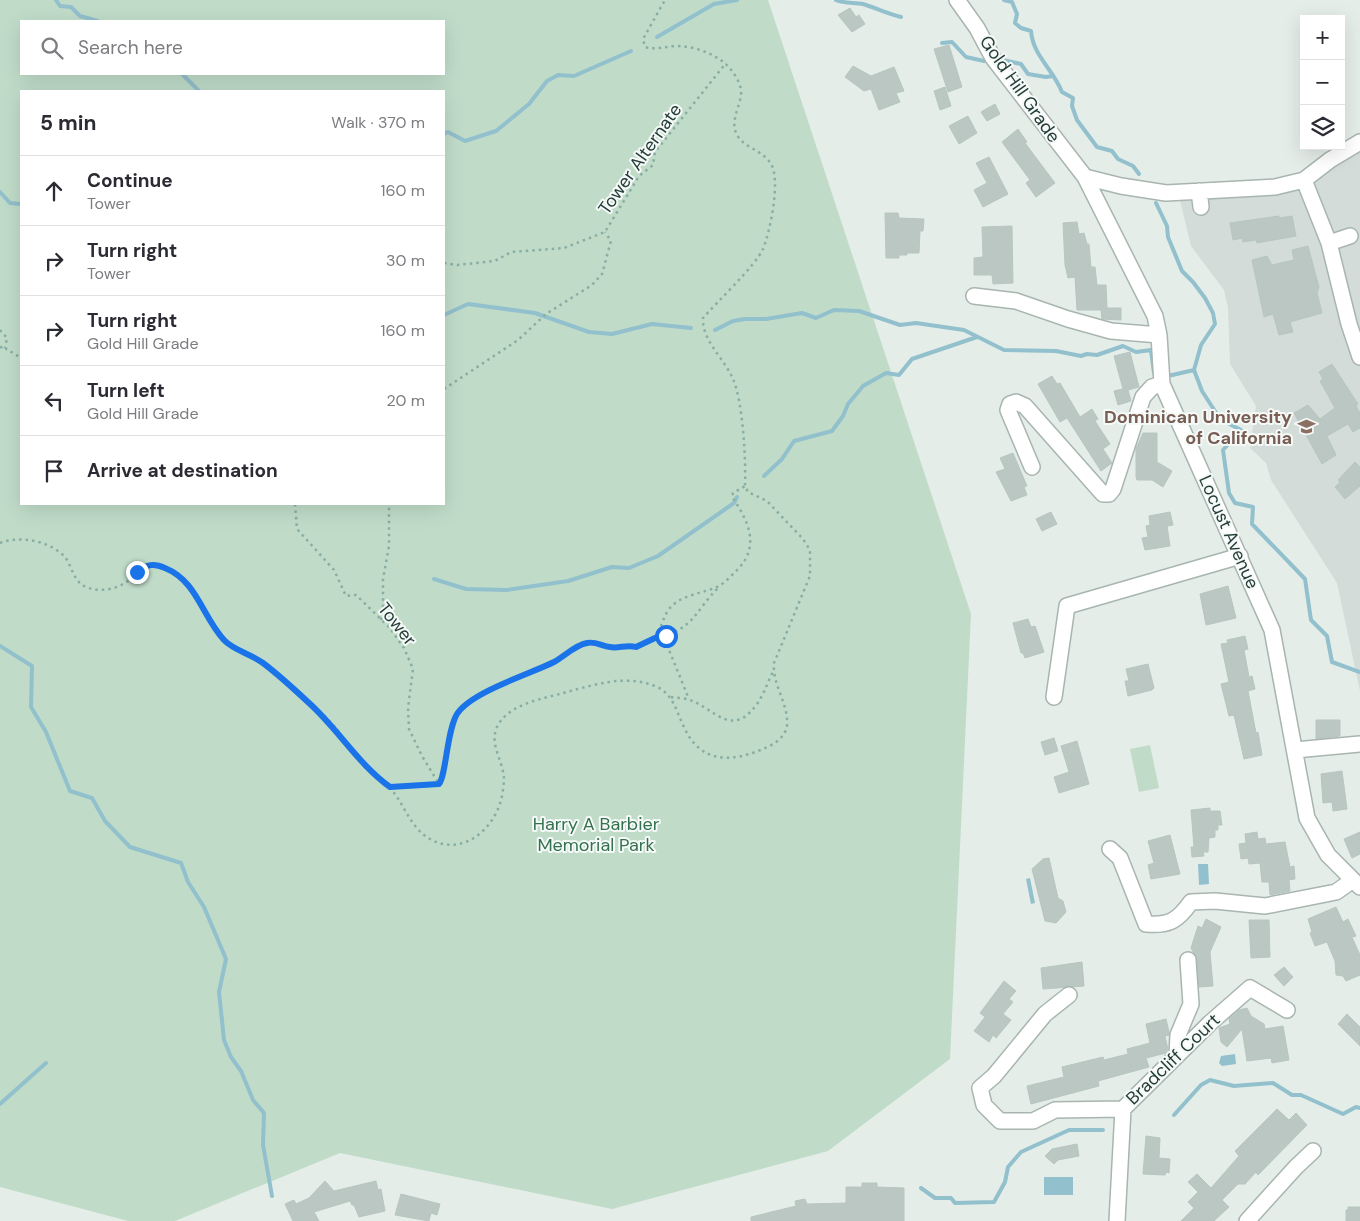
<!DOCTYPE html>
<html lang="en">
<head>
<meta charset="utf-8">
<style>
	:root { --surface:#fff; --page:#f7f7f7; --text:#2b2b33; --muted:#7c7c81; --line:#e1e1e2 }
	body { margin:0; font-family:"DM Sans",sans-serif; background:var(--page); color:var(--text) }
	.controls { position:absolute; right:15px; top:15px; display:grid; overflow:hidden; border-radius:0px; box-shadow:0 5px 20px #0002 }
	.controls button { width:45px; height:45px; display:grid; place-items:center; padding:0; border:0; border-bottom:1px solid var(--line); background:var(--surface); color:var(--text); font:25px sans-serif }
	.stop { position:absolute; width:15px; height:15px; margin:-11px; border:4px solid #1a73e8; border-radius:50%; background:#fff }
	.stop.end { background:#1a73e8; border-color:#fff; box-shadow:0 1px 5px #0008 }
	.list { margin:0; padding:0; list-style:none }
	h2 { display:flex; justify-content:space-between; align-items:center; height:65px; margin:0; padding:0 20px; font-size:21px }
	h2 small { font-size:16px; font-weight:400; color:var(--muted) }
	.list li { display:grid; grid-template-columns:32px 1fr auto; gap:15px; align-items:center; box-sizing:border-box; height:70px; padding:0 20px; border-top:1px solid var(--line) }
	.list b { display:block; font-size:19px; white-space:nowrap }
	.list p { margin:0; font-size:16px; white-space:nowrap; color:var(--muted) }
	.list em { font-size:16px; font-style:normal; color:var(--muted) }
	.icon { flex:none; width:28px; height:28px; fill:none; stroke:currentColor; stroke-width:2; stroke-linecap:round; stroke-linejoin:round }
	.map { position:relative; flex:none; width:1360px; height:1221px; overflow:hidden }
	.search { position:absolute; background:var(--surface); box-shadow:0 5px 20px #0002; left:20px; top:20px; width:425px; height:55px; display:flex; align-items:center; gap:12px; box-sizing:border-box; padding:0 18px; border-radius:0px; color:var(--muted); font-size:19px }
	.panel { position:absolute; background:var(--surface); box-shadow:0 5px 20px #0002; left:20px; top:90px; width:425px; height:415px; border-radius:0px }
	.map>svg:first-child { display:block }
	.built { fill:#d3dcd8 }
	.green { fill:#c0dcc9; fill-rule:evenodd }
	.water { fill:#92c0cc }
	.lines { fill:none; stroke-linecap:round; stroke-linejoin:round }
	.stream { stroke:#92c0cc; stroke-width:4 }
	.building { fill:#bac7c3; stroke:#b7c6c1 }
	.minor-casing { stroke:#a8b5b0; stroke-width:18 }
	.path { stroke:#88ada3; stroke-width:2.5; stroke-dasharray:2.5 4; stroke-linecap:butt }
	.minor { stroke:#fff; stroke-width:15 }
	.route { stroke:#1a73e8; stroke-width:6 }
	.labels { text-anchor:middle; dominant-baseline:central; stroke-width:4; stroke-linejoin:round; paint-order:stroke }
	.street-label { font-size:18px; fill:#253d38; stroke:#f5f9f7 }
	.education-label { font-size:18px; font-weight:bold; fill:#785e54; stroke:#f5f9f7; text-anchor:end }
	.park-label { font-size:18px; fill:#33704e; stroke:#f5f9f7 }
</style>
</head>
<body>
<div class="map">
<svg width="1360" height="1221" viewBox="0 0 1360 1221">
	<rect width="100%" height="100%" fill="#e5ede9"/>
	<path class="built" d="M1360 152V691L1337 583 1271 480 1266 463 1250 448 1256 406 1230 364 1228 308 1224 290 1191 246 1179 196 1313 186 1318 176 1328 169Z"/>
	<path class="green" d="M0 0H768L971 614 950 1059 828 1151 612 1209 340 1153 175 1221H128L0 1187ZM21 21H444V74H21ZM21 91H444V504H21Z
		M1150 745 1159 788 1139 792 1130 749Z"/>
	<path class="water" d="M1198 864H1208L1209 884 1199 885Z
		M1030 878 1035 903 1031 904 1026 879Z
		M1235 1054 1236 1064 1222 1066 1219 1063 1221 1056Z
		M1044 1177H1073V1195H1044Z"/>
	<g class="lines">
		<path class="stream" d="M56 0 60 6 71 7 80 16 98 21
			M836 0C845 4 854 2 863 4 876 8 888 14 901 17
			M1004 0 1012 2 1017 14 1015 23 1021 28 1031 31C1033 56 1053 69 1062 92L1073 98 1072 106 1077 120 1097 147 1112 151 1118 159 1133 166 1139 174
			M657 37 714 4 737 0
			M942 43 952 42 966 57 984 61
			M1003 60 1021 64 1028 74 1046 77 1053 76
			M182 74 199 91
			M444 134 448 132 465 141 496 131 529 104 547 81 558 75 574 76 631 51
			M0 192 10 203 21 204
			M1156 203 1167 226 1168 237 1182 271 1193 282 1205 298 1213 313 1215 324 1201 345 1194 370 1202 391 1220 419 1241 430 1223 450 1229 493 1235 503 1253 507 1252 524 1305 579 1311 620 1327 636 1332 662 1360 672
			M444 315 468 304 535 313 589 332 612 334 652 324 691 328
			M715 330 733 321 745 319H766L802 313 816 318 834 310 859 311 900 325 916 323 964 330 1004 350 1056 351 1081 356 1087 354 1097 355 1123 346 1136 352 1151 350 1154 373
			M1168 376 1194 370
			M764 476 782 459 794 441 832 431 843 416 848 404 863 386 886 373 899 375 912 359 977 337
			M434 579 466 589 507 590 568 581 612 567 629 568 658 556 734 503 737 497
			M0 646 32 666 31 707 46 732 70 791 92 798 105 821 130 847 181 863 188 882 204 907 226 959 219 992 224 1040 231 1057 241 1071 253 1100 264 1113 263 1145 272 1196
			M0 1104 46 1063
			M1174 1115 1201 1085 1210 1080 1234 1086 1273 1083 1292 1095H1301L1343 1114 1356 1107 1360 1108
			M921 1188 935 1198H951L955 1203 994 1202 1005 1182 1008 1167 1021 1152 1069 1130H1103"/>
	</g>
	<path class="building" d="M850 8 856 17 859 15 865 24 852 32 838 15Z
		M949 45 962 87 948 92 934 49Z
		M853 66 871 76 894 67 904 91 896 93 900 102 879 110 871 89 864 91 845 77Z
		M945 87 951 106 940 110 934 91Z
		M995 104 1000 114 987 121 981 112Z
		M968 116 977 133 959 144 949 126Z
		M1018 129 1027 142 1025 143 1055 183 1036 197 1026 183 1030 180 1002 142Z
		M989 157 1008 194 983 207 974 190 987 183 976 163Z
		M885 213H898L899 218 924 219 923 231H920L919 253H907V255H899V258H886Z
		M1279 216V218L1292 216 1296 236 1257 243 1256 240 1243 242 1242 238 1233 240 1230 223Z
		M1077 222 1079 234 1084 233 1087 244H1089L1091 267H1095L1097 285H1106L1107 308H1121V320L1102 319 1101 310H1077L1075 277 1068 278 1065 265 1063 223Z
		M1012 226 1013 283 993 284 992 275H974V258L983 257 982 227Z
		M1308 246 1319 287 1317 293 1322 313 1290 322 1293 332 1279 335 1273 314 1264 317 1252 260 1267 256 1272 265 1294 260 1292 250Z
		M1130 352 1139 387 1128 390 1131 401 1118 405 1114 391 1123 389 1114 356Z
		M1332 364 1358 404 1356 406 1360 413V428L1353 432 1348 424 1327 436 1336 455 1322 464 1294 413 1308 405 1320 419 1335 408 1320 381 1323 379 1319 372Z
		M1052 376 1057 384 1060 383 1080 417 1092 409 1098 419 1095 421 1110 444 1103 449 1112 463 1101 471 1067 418 1060 422 1038 384Z
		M1143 433H1157V462L1172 471 1163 487 1152 480H1137L1136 477V449Z
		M1013 453 1027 486 1024 487 1027 495 1011 501 996 472 1005 469 1000 458Z
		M1355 462 1360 467V486L1345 499 1335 487 1340 482 1338 480Z
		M1051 512 1057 524 1042 531 1036 519Z
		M1170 512 1173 525 1167 526 1170 546 1145 550 1142 538 1148 537 1146 526 1150 525 1149 516Z
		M1228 586 1236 618 1206 625 1200 594Z
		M1028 619 1031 627 1035 626 1044 652 1025 658 1023 653H1021L1013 623Z
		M1245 636 1248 649 1244 650 1249 677 1252 676 1255 689 1248 691 1256 733 1258 732 1262 755 1244 759 1234 715 1229 716 1221 684 1229 682 1221 644 1228 643 1227 640Z
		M1148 664 1154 688 1152 690 1128 696 1125 681H1129L1126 669Z
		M1316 720H1340V736L1316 739Z
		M1054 738 1058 751 1045 755 1041 742Z
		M1077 741 1089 784 1059 793 1054 777 1069 772 1061 746Z
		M1342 771 1347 809 1333 811 1332 802 1323 803 1321 774Z
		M1210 808V811H1220L1222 825H1218V830H1215V837L1209 838 1208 852H1203L1204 856 1192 857 1191 847H1194L1191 810Z
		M1257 832 1258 839 1265 838 1266 844 1285 842 1290 867 1294 866 1295 879 1289 880 1290 891 1270 895 1269 882H1262L1260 863 1249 864 1248 858 1241 859 1239 844 1246 843 1245 834Z
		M1360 832V854L1352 858 1344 839Z
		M1170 835 1180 874 1151 879 1148 865 1154 863 1148 841Z
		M1049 858 1058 898 1063 901 1066 912 1056 923 1045 921 1032 869 1043 859Z
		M1336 907 1343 922 1348 919 1356 936 1352 937 1360 955V975L1346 981 1343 976 1336 975 1335 961 1327 942 1315 946 1310 933 1312 932 1308 919Z
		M1206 919 1221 927 1210 952 1213 986 1199 987 1197 959 1191 948 1198 926 1202 928Z
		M1249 920H1269L1270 957 1251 958Z
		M1082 962 1084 986 1043 989 1041 968Z
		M1284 967 1293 977 1284 986 1274 975Z
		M1004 981 1016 991 1009 999 1013 1002 1003 1014 1011 1020 996 1038 993 1035 989 1042 974 1031 985 1017 980 1013Z
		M1247 1008 1251 1016 1264 1024 1265 1029 1283 1026 1289 1060 1272 1063 1271 1058 1247 1061 1242 1029 1227 1047 1221 1042 1219 1028 1230 1024 1229 1019 1239 1010Z
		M1347 1014 1360 1027V1046L1338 1024Z
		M1166 1019 1169 1032V1035L1165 1036 1168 1050 1166 1053 1146 1058 1149 1067 1098 1081 1099 1086 1031 1104 1027 1086 1064 1077 1062 1067 1103 1057 1104 1060 1128 1054 1127 1049 1150 1043 1146 1024Z
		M1277 1109 1289 1120 1296 1113 1307 1125 1258 1175 1256 1172 1245 1184H1238L1222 1200 1229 1207 1214 1221H1181L1194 1208 1188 1202 1198 1192 1188 1182 1197 1174 1211 1188 1239 1156 1235 1151Z
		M1146 1136 1160 1138 1159 1158 1170 1159 1169 1173 1166 1172 1165 1175 1143 1174Z
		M1077 1144 1079 1156 1058 1160 1054 1164 1045 1156 1052 1149Z
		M325 1181 334 1191 376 1181 378 1190 381 1189 385 1211 359 1217 354 1205H352L350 1201 314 1212 319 1221H293L285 1204 294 1200 296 1204 309 1198Z
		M862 1183H877V1187L904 1188V1221H751V1217L796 1206 795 1201 805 1199 807 1204 846 1203V1187H862Z
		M401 1194 440 1204 437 1215 431 1213 429 1221 395 1215Z
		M1348 1207H1360V1221H1346V1210H1348Z"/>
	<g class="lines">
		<defs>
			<path id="minor" d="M957 0 977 28 993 58 1085 177 1155 316 1159 335 1162 384 1272 630 1307 818 1328 855 1360 887
				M1085 177 1121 186 1166 193 1275 187 1304 180 1330 160 1360 142
				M1304 180 1329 243 1349 324 1360 357
				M1199 191 1201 207
				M1329 243 1350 236
				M974 296 1016 301 1068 319 1111 331 1159 335
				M1032 467 1008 410 1010 404 1016 402 1025 406 1103 494H1109L1113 489 1143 397 1152 387 1162 384
				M1054 697 1067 606 1240 556
				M1295 750 1360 744
				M1110 849 1120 858 1146 924C1170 926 1178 920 1191 902L1215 901 1265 906 1336 892 1353 880
				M1069 995 1045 1014 994 1076 980 1088 984 1105 1000 1121H1033L1055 1110 1123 1109
				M1177 1055 1178 1035 1191 1004 1188 960
				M1117 1221 1123 1109 1210 1023 1250 988 1287 1010
				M1247 1221 1296 1167 1313 1151"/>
		</defs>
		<use href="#minor" class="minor-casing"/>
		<path class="path" d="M444 263 457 265 495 261 511 252 564 248 605 232 639 176 653 165 655 152 726 63
			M0 330 7 338 5 348
			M0 347 5 348
			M5 348 21 358
			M444 389 518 340 546 314 592 285 602 274 611 241 605 232
			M295 504 297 529 334 570 346 596 356 595 389 627 404 648 413 669 408 708 409 729 422 756 439 784 390 787
			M0 543C20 535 50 541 65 557 72 566 73 580 84 586 97 593 116 590 128 581 136 575 141 566 151 565 159 564 167 568 173 571 200 585 204 622 225 641 235 650 250 654 261 662 283 677 317 707 335 727 345 739 353 753 363 765 371 774 382 779 390 788 403 802 408 822 424 835 458 861 495 831 502 796 503 790 504 783 504 778 503 761 489 744 497 727 508 704 542 699 563 693 594 685 624 674 655 686 673 693 676 711 684 727 700 763 730 763 763 749 773 745 785 738 787 726 789 704 772 685 774 663L810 576V550L803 539 767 501 748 492 745 486C746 460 743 402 733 379 724 358 702 341 703 318 716 303 756 265 763 249 770 232 781 180 771 164 763 150 744 148 737 135 730 122 739 109 741 95 742 86 737 78 732 71 719 54 695 46 675 46 663 47 656 50 645 47L643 39 665 0
			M381 620 383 610V579L389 546V504
			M656 637C694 631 695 610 719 587
			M656 638 667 645 689 699
			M671 697C677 698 684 698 690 700 715 709 732 739 757 704 764 694 767 683 773 672
			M439 784C445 777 443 767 444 759 446 743 451 716 463 706 490 685 525 677 555 661 566 656 576 645 588 643 595 641 602 646 610 647 616 648 640 645 646 643 664 635 660 615 674 604 686 594 705 593 719 586 726 582 733 574 739 568 760 545 748 520 732 497L733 493 745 486"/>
		<use href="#minor" class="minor"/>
	</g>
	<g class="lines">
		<path class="route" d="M137 572C147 564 154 563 165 568 197 581 202 616 224 640 233 650 251 654 263 663 279 675 294 689 309 703 338 729 358 764 390 787L439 784C446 776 447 730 457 714 471 692 530 674 554 662 565 656 575 645 587 643 595 641 602 646 610 647 619 649 626 644 636 647L655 638 666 636"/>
	</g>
	<defs>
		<symbol id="university-bare" viewBox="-9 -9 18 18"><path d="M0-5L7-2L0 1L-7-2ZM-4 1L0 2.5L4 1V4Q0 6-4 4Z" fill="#8d6e63" stroke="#f5f9f7" stroke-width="2.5" paint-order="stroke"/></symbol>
	</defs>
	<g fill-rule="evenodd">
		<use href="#university-bare" x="1294" y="414" width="25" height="25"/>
	</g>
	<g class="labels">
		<g class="street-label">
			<text transform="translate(1020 89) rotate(55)">Gold Hill Grade</text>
			<text transform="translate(640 159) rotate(-55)">Tower Alternate</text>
			<text transform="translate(1229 532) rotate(66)">Locust Avenue</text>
			<text transform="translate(397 624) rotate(51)">Tower</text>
			<text transform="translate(1173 1059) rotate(-44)">Bradcliff Court</text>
		</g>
		<g class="education-label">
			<text x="1292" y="417">Dominican University<tspan x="1292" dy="21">of California</tspan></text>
		</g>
		<g class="park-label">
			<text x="596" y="824">Harry A Barbier<tspan x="596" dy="21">Memorial Park</tspan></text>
		</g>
	</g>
</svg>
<div class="controls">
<button>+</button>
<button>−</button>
<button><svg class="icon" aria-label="layers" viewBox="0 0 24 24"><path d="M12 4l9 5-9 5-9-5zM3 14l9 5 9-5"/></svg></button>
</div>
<div class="stop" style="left:666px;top:636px"></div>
<div class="stop end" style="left:137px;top:572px"></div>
<div class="search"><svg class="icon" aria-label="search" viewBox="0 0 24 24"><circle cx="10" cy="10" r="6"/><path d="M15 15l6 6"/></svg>Search here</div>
<section class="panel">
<h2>5 min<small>Walk · 370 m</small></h2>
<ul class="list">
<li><svg class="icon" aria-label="ahead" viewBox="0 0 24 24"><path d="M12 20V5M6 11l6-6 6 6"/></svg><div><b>Continue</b><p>Tower</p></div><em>160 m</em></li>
<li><svg class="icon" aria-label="right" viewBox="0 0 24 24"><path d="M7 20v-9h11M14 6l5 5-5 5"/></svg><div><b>Turn right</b><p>Tower</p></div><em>30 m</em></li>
<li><svg class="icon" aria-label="right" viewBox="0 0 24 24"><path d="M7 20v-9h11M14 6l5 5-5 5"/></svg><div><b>Turn right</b><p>Gold Hill Grade</p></div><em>160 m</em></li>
<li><svg class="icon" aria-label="left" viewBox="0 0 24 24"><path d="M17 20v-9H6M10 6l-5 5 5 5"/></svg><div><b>Turn left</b><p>Gold Hill Grade</p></div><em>20 m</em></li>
<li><svg class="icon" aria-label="arrive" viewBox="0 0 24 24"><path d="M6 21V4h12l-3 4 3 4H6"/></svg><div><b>Arrive at destination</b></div></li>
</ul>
</section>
</div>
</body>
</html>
